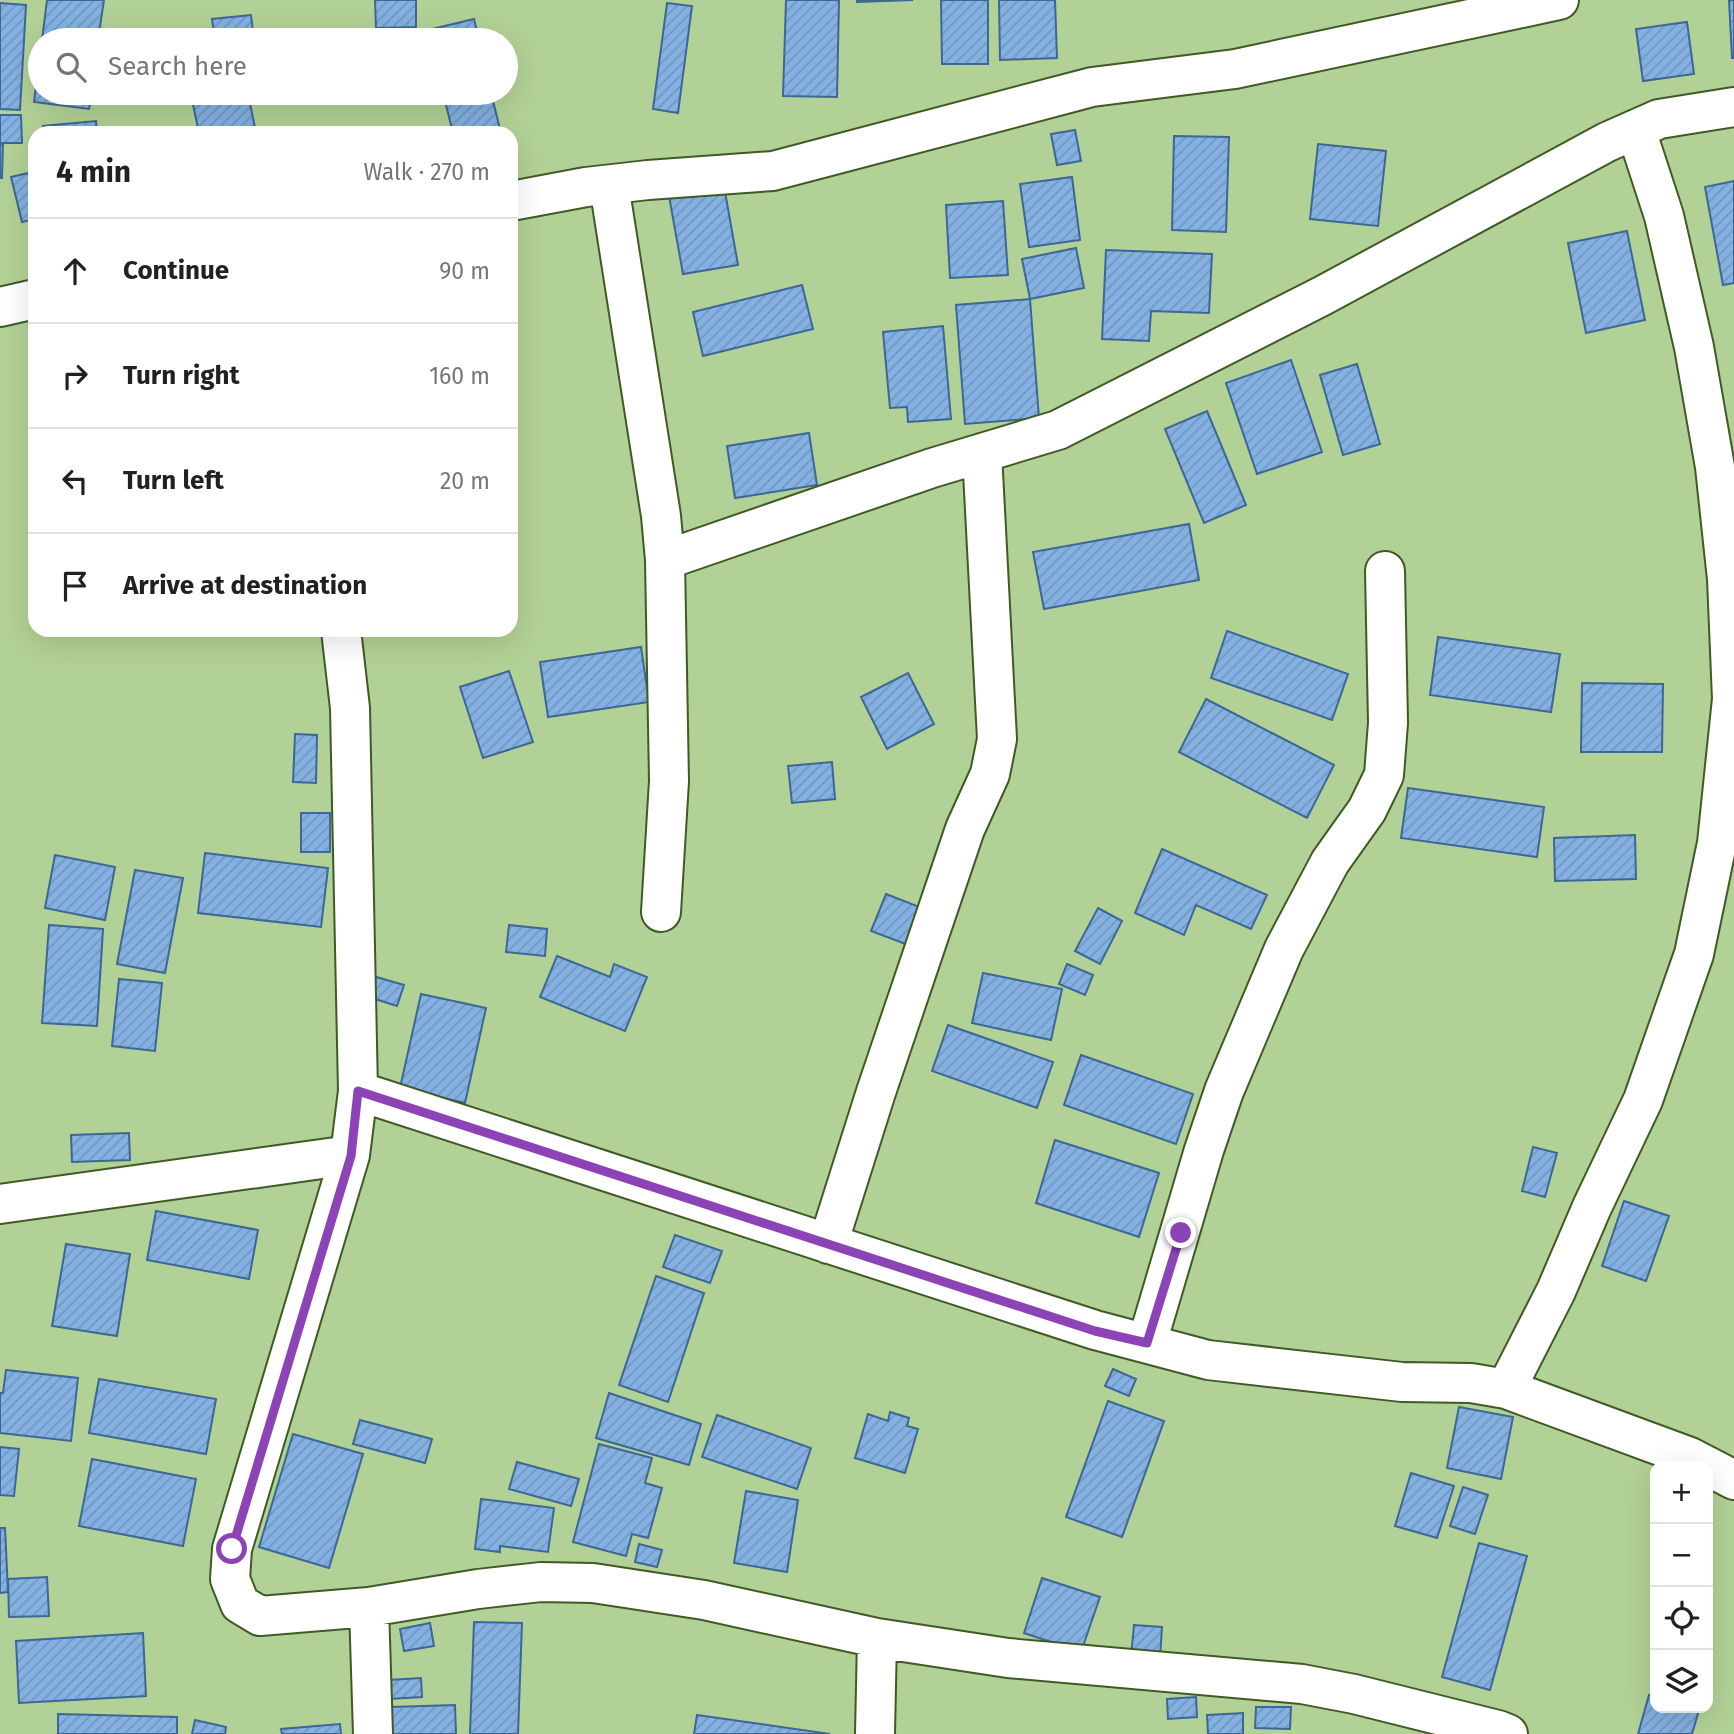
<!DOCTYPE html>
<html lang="en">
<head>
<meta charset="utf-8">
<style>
	:root { --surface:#fff; --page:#f6f6f6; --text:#202124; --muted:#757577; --line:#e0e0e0 }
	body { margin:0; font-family:"Fira Sans",sans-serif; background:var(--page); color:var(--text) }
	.controls { position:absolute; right:21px; bottom:21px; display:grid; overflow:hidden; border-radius:14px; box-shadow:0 7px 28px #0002 }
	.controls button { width:63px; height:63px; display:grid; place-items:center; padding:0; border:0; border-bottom:2px solid var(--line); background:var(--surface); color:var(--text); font:35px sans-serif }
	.stop { position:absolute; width:21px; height:21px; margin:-16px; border:5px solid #8b43b5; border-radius:50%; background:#fff }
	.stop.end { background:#8b43b5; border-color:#fff; box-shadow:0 2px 7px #0008 }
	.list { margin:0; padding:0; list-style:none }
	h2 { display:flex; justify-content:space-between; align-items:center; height:91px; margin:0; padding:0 28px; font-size:30px }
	h2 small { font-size:23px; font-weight:400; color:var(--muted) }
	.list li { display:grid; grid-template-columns:46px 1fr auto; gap:21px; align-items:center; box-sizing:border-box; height:105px; padding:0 28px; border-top:2px solid var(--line) }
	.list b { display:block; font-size:26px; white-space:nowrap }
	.list em { font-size:23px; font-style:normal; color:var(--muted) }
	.icon { flex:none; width:38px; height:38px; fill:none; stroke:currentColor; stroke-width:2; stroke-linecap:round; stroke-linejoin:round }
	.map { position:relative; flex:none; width:1734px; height:1734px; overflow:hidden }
	.search { position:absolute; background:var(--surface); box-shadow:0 7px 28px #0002; left:28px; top:28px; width:490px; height:77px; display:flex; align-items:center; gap:18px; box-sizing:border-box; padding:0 24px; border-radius:38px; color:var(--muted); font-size:26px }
	.panel { position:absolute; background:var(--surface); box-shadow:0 7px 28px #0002; left:28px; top:126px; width:490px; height:511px; border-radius:21px }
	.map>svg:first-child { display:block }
	.building { fill:url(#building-hatch); stroke:#3d6794; stroke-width:2 }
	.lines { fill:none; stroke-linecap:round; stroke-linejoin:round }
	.street-casing { stroke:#3f5a24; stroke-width:42 }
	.street { stroke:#fff; stroke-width:38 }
	.route { stroke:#8b43b5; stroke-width:9 }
</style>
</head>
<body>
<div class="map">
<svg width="1734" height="1734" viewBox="0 0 1734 1734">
	<defs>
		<pattern id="building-hatch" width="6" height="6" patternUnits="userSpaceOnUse" patternTransform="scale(1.75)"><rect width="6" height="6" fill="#84b1e2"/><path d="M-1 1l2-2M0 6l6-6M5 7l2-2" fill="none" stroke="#7197c0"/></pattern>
	</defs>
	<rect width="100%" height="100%" fill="#b2d196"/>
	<path class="building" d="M47 0H104L98 40H42Z
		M375 0H416V27L376 28Z
		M786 0H839L837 97 783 96Z
		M857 0H913L857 2Z
		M941 0H988V64H942Z
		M999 0H1055L1057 58 1000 60Z
		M1729 0H1734V58H1732Z
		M0 3 26 5 20 110 0 109Z
		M667 3 692 6 678 113 653 109Z
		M251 15 254 40H215L212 19Z
		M474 19 479 40H431L428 30Z
		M1687 22 1694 74 1643 81 1636 29Z
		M40 53V93H92L89 109 34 102Z
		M225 93H248L256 133H199L192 100Z
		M443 93H491L501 133H453Z
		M0 115H21L22 143H0Z
		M96 121 97 133H44L43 126Z
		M1075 130 1081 161 1057 165 1051 134Z
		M1174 136 1229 137 1226 232 1172 230Z
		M0 144H3L2 178H0Z
		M1318 144 1386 151 1378 226 1310 219Z
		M28 173 35 202V219L22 222 11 177Z
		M1072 177 1080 240 1029 247 1020 184Z
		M1734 181V283L1723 285 1705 187Z
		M724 186 738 265 683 274 669 196Z
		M1003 201 1008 275 950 278 946 205Z
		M1627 231 1645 320 1586 333 1568 243Z
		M1076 248 1084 288 1030 299 1022 259Z
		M1106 250 1212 254 1209 313 1151 311 1149 341 1102 339Z
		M802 285 813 329 703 356 693 312Z
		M1030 299 1039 418 965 424 956 305Z
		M943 326 951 419 908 422 907 407 890 408 883 332Z
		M1291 360 1322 452 1257 474 1226 383Z
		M1357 364 1380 444 1343 455 1320 375Z
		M1207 411 1246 505 1204 523 1165 429Z
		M809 433 817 485 735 498 727 446Z
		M1189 524 1199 580 1044 609 1033 552Z
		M1227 631 1348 674 1332 720 1211 678Z
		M1438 637 1560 654 1551 712 1430 695Z
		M641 647 649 702 548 717 540 662Z
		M509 671 533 742 483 758 460 687Z
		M908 673 934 724 887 749 861 697Z
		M1582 683 1663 684 1662 752H1581Z
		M1206 699 1334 765 1307 818 1179 752Z
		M295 734 317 735 316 783 293 782Z
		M832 762 835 799 792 803 788 766Z
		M1408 788 1544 807 1537 857 1401 838Z
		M301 813H330V852H301Z
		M1635 835 1636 879 1555 881 1554 838Z
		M1162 849 1267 895 1251 929 1196 905 1184 935 1135 913Z
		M205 853 328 868 321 927 198 913Z
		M55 855 115 867 105 920 45 908Z
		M135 870 183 878 165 973 117 964Z
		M886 894 922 908 908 945 871 931Z
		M1098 908 1122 921 1100 964 1075 951Z
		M49 925 103 929 97 1026 42 1023Z
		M509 925 547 929 545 956 506 952Z
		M557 956 610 977 614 964 647 977 625 1031 540 997Z
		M1067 964 1093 975 1085 995 1059 984Z
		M983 973 1062 989 1051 1040 972 1023Z
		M373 976 404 985 397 1006 366 996Z
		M119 979 162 983 155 1051 112 1046Z
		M421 994 486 1008 465 1103 400 1088Z
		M948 1025 1053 1062 1037 1108 932 1071Z
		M1081 1055 1193 1094 1176 1144 1064 1105Z
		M129 1133 130 1160 72 1162 71 1135Z
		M1055 1140 1159 1173 1139 1237 1036 1203Z
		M1533 1147 1557 1153 1545 1197 1522 1191Z
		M1624 1201 1669 1216 1646 1281 1602 1266Z
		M156 1211 258 1230 249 1279 147 1260Z
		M675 1235 722 1251 710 1283 663 1267Z
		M66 1244 130 1254 117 1336 52 1326Z
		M656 1276 704 1293 668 1402 619 1385Z
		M1113 1369 1136 1379 1129 1396 1105 1386Z
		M6 1370 78 1378 71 1441 0 1433V1393H3Z
		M99 1379 216 1399 206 1454 89 1433Z
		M609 1393 701 1424 689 1465 596 1438Z
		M1108 1401 1164 1421 1122 1537 1066 1517Z
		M1459 1407 1513 1417 1501 1479 1447 1468Z
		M890 1412 909 1418 907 1426 918 1429 905 1473 855 1458 868 1414 888 1421Z
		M717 1415 811 1448 797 1489 702 1457Z
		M360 1420 432 1439 425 1463 353 1444Z
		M293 1434 363 1454 329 1568 259 1547Z
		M599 1444 652 1458 645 1483 662 1488 648 1538 632 1534 626 1556 573 1542Z
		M0 1447 19 1449 14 1496 0 1495Z
		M92 1459 196 1479 183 1546 79 1526Z
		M517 1462 579 1479 571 1506 509 1489Z
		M1411 1473 1454 1486 1437 1538 1395 1526Z
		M1463 1487 1488 1495 1475 1534 1450 1526Z
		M746 1491 798 1500 787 1572 734 1563Z
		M481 1499 554 1508 548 1552 500 1546V1552L475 1549Z
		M0 1528H5L8 1592 0 1593Z
		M1479 1543 1527 1556 1490 1690 1442 1677Z
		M639 1544 662 1550 657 1567 635 1562Z
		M47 1577 49 1616 9 1617 8 1579Z
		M1042 1578 1100 1597 1081 1652 1024 1633Z
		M474 1622 522 1623 518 1734H470Z
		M430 1623 434 1646 404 1651 400 1629Z
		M1134 1625 1162 1627 1160 1658 1131 1656Z
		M143 1633 146 1696 19 1703 16 1641Z
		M421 1678 422 1697 389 1699 388 1680Z
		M1649 1695 1655 1697V1708L1699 1710 1692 1734H1638Z
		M1196 1697 1197 1717 1168 1719 1167 1699Z
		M455 1705 456 1734H392L391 1707Z
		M1256 1707H1291L1290 1729 1255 1728Z
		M1243 1713V1734H1208L1207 1715Z
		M58 1714 177 1717V1734H58Z
		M697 1715 830 1734H694Z
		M195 1720 226 1727 225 1734H192Z
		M340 1724 341 1734H282L281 1729Z"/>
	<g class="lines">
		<defs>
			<path id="street" d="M609 185 661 516 665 560 932 468 1058 430 1322 296 1607 142 1659 119 1734 107
				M511 201 586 187 648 180 773 171 1092 87 1235 69 1559 0
				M0 307 35 299
				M341 630 350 708 358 1091 350 1155 232 1549 230 1579 240 1604 260 1616 369 1607 478 1589 541 1582 593 1583 704 1600 877 1638 1008 1658 1302 1684 1354 1694 1498 1730 1508 1734
				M661 912 669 781 665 560
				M358 1091 1095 1330 1208 1360 1402 1382 1471 1383 1506 1389 1690 1457 1734 1480
				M0 1204 350 1155
				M828 1244 876 1092 965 829 990 774 997 739 982 453
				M1147 1343 1204 1150 1224 1091 1284 949 1330 862 1367 810 1384 775 1388 723 1385 571
				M1506 1389 1556 1291 1592 1207 1643 1100 1694 954 1717 843 1732 699 1727 579 1715 467 1694 347 1664 216 1636 130
				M369 1607 373 1734
				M875 1734 877 1638"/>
		</defs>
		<use href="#street" class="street-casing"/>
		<use href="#street" class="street"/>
	</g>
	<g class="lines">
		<path class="route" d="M232 1549 351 1156 358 1091 1095 1331 1147 1343 1181 1233"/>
	</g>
</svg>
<div class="controls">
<button>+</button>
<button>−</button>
<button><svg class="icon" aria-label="locate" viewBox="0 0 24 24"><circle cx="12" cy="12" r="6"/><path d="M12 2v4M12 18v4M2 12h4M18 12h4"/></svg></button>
<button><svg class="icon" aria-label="layers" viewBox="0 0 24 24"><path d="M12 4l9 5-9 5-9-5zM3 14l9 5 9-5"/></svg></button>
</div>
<div class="stop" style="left:232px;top:1549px"></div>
<div class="stop end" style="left:1181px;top:1233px"></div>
<div class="search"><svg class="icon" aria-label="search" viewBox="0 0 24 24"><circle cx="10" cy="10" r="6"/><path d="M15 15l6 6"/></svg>Search here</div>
<section class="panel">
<h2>4 min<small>Walk · 270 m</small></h2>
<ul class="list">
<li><svg class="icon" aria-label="ahead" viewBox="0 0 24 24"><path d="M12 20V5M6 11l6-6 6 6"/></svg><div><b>Continue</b></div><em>90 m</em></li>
<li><svg class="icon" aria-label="right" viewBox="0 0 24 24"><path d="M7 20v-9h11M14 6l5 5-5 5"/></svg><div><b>Turn right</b></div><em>160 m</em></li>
<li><svg class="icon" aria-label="left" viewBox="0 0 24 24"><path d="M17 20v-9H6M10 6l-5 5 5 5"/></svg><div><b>Turn left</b></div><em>20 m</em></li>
<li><svg class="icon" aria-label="arrive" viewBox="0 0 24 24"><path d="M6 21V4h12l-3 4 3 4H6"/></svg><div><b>Arrive at destination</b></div></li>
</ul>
</section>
</div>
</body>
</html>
